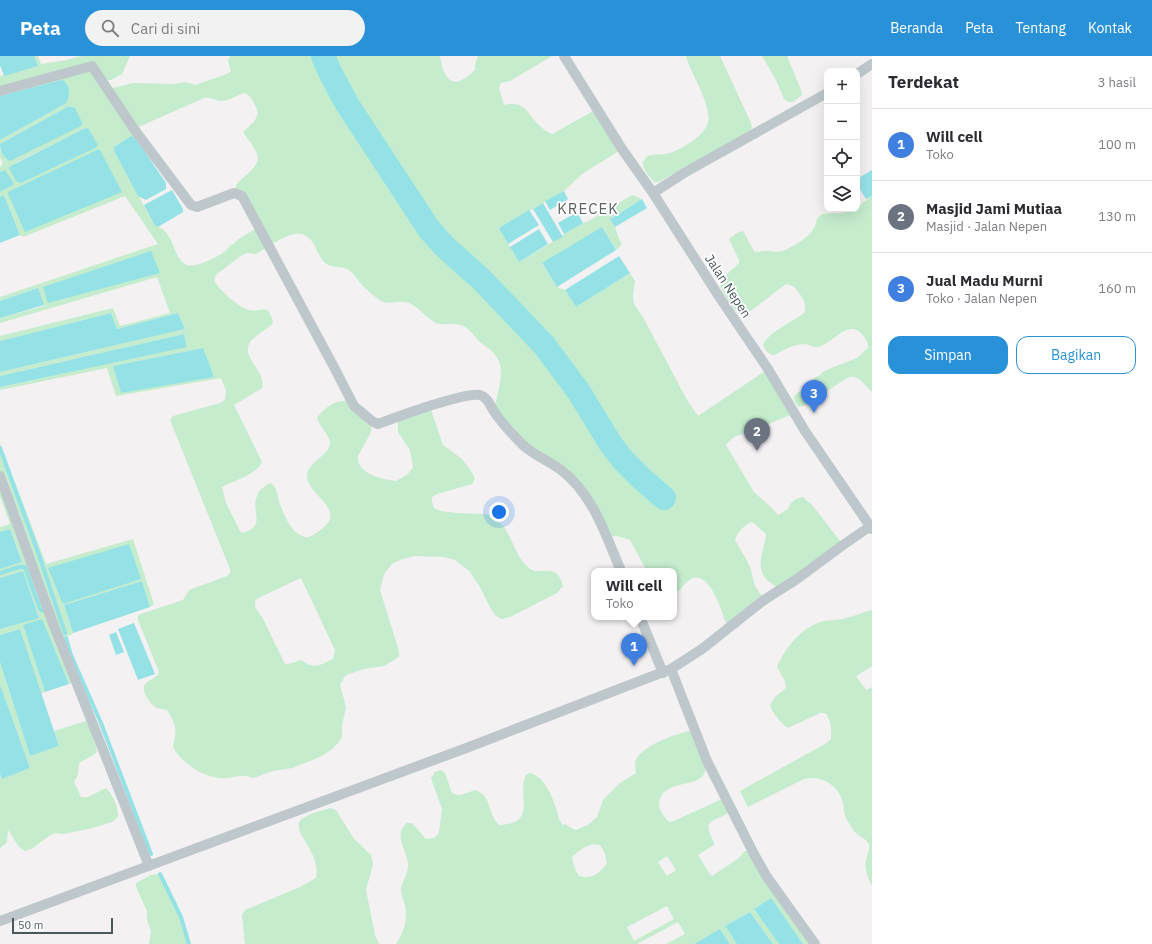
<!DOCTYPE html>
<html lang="id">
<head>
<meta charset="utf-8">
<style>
	:root { --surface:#fff; --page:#f2f2f3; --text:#2b2b33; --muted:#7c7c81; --line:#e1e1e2; --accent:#2891d7 }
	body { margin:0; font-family:"IBM Plex Sans",sans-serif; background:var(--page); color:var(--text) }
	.controls { position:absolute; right:12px; top:12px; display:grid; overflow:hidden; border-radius:8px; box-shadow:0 4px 16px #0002 }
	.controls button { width:36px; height:36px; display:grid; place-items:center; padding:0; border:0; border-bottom:1px solid var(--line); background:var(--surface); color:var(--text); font:20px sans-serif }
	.scale { position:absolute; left:12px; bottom:10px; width:101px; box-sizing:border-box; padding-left:4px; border:2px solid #4a575d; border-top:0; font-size:11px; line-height:14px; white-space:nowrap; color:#4a575d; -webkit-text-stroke:3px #fff; paint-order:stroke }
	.you { position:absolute; left:499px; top:456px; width:14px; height:14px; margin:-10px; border:3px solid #fff; border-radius:50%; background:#1a73e8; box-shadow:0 0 0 6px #1a73e833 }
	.badge { display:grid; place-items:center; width:26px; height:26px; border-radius:50%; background:var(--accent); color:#fff; font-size:13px; font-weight:700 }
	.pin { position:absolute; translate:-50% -33px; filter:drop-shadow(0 1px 2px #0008) }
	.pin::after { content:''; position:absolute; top:21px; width:14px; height:12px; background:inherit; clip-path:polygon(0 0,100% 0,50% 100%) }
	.popup { position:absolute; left:591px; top:512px; width:86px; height:52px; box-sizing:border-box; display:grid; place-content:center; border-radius:8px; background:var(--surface); filter:drop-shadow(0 1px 3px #0005); font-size:13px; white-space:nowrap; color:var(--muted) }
	.popup b { font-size:15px; color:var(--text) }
	.popup::after { content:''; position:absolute; left:50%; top:100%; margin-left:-8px; border:8px solid transparent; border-top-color:var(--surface) }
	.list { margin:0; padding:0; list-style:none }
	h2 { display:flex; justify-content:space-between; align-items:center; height:52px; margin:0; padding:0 16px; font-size:17px }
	h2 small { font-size:13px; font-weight:400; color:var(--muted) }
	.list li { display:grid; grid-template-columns:26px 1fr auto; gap:12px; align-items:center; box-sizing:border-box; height:72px; padding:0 16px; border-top:1px solid var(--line) }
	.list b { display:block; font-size:15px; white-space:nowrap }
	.list p { margin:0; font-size:13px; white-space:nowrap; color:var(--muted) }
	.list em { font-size:13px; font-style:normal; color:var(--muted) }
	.actions { display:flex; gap:8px; padding:12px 16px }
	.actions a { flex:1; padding:9px 0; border:1px solid var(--accent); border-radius:12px; text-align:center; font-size:14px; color:var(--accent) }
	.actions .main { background:var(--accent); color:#fff }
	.icon { flex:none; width:22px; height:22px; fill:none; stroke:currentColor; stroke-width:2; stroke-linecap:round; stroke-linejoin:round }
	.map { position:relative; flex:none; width:872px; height:888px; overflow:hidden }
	header { display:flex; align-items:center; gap:24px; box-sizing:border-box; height:56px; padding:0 20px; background:var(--accent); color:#fff }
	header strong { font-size:19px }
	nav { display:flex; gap:22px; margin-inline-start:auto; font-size:14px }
	.search { width:280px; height:36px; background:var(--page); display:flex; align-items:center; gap:10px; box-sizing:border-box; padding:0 14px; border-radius:22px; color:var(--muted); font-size:15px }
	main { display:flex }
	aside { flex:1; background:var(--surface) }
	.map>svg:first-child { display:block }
	.green { fill:#c4eccd; fill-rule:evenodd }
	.water { fill:#95e2e6 }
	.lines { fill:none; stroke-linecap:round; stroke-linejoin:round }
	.stream { stroke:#95e2e6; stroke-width:4 }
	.river { stroke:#95e2e6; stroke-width:24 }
	.street { stroke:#bec8cc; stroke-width:10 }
	.labels { text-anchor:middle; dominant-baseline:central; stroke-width:3.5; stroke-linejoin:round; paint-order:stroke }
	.street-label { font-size:13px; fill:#4a575d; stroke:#fff }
	.quarter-label { font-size:15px; letter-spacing:1px; fill:#5e6366; stroke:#fff }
</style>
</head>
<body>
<header>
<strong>Peta</strong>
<div class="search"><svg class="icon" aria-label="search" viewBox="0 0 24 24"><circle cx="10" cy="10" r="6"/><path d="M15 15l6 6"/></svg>Cari di sini</div>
<nav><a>Beranda</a><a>Peta</a><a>Tentang</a><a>Kontak</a></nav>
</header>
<main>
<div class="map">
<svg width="872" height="888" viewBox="0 0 872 888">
	<rect width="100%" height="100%" fill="#f3f1f2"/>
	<path class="green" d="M34 0H38L41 8 67 4 80 0H130L122 18 111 24H102L109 33 133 27 174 28 185 26 195 29 227 18 231 15 228 5 230 0H440C444 26 454 35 475 14V8L478 0H552L510 25 501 27 499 32 504 49C527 44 527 59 541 71 544 74 548 76 552 78L597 53 622 93 582 118 564 135 499 172 519 206 561 181C567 174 580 167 589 165L632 139 642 143 611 162C616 171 617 180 622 188L616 194 602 171 542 208 557 231 565 234 576 251 630 217 635 225 633 240 634 248 644 263 687 344 698 360 768 313 790 359 747 377 734 381 726 389 754 436 772 452 778 459 788 453C790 445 796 443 803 441L813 450 843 489 779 534C776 530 771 527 767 524 754 509 765 494 766 478L754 467 751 466C744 470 737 476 735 484L746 503 750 511 755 530 764 544 728 573C723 560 712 517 693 522 685 525 681 535 674 538V515H647L630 484 617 480 607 481 577 429 526 392 495 350C498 335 506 313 496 300 492 294 485 290 480 286 474 280 469 271 460 269 452 266 444 270 436 267 426 262 419 251 409 247 399 244 388 250 379 244 374 240 368 235 363 230 358 225 355 218 349 214 341 209 331 213 324 206 316 197 315 182 302 178 291 174 266 192 256 198L248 197 242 199 217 218C215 221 214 223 215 226 220 235 240 252 249 254 256 256 261 252 268 254L272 262 273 267C266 275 254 279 249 288 242 302 266 315 262 332L234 349 262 406C257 418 234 425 222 431L226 447 241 477C268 472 250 455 257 440 259 434 265 430 270 427 278 431 277 441 280 448 284 459 291 476 302 480 308 483 311 480 316 477 353 455 307 440 307 420 308 405 331 399 330 386 329 378 320 371 317 362 325 350 337 343 351 345L372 365 371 376 358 400C356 418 383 424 396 425L408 418 413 411 410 394 398 376V365L430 351 443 389 462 403 473 418 475 423 472 428 437 438 432 441V446L434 452C443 458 468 457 480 458 483 458 486 458 489 459 514 469 511 503 534 515 550 515 558 511 563 530L557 537 510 561 502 563 496 560 491 553 479 529 469 515 455 504 444 501 414 500 400 504 393 507 384 518 380 534 399 595V601L384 610 364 613 349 618 345 620 340 629 346 651 342 669V681L338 687 331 694 320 701 292 712 273 715 253 722C239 716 232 724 219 722 201 720 181 706 173 691 177 672 177 670 167 654 164 653 160 653 157 652 151 649 142 637 144 630 146 625 153 623 157 620L159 616 138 564V559L183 544 189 534 227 520 230 517V513L170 364 173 360 220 347 225 344 226 334 221 322 116 340 107 312 0 334V331L187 290 184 278 0 320V316L185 273 178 257 117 273 111 257 0 285V280L113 252 120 270 170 257 157 221 0 267V262L44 250 38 232 0 245V241L158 188 125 140 23 181 20 179 4 139 0 141V136L13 129V126L3 115 0 116V111L3 107 0 101V93L6 104 72 50H69L0 88V84L65 48 61 24 0 40V20L38 10ZM244 37C252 40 256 49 258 58L254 66 243 76C248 83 254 90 257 98 262 110 243 120 237 128 235 131 235 134 234 137L259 171C250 176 240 181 233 188 229 190 227 194 224 196 216 202 195 212 187 209 172 204 175 173 155 170L114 95V91L131 80 135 81 134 73 204 42C211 41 214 44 220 45 227 46 237 39 244 37ZM87 72 97 89 14 108 83 73ZM203 292 213 321 121 336 113 310ZM301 522 335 594 333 603C327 606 317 612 310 609 306 608 304 605 301 604L289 608H285L262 561 255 551V545L258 542Z
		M686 0H720L751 67 752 72 747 78 658 126H654C647 118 635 105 651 99 657 98 664 99 670 97 682 93 704 80 708 67 712 49 691 18 686 0Z
		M762 0H787L801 34 802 39 793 46H788L784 43 776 24Z
		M872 140V336C864 329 860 319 849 321L803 350 799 351 795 346 794 341 797 337 807 331 811 324 820 319 824 315 857 302 868 292C869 287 865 282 862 278 848 262 831 289 818 291 812 292 809 288 804 288 793 288 783 295 774 299H772L767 296 763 289C767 277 794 265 804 257 809 248 799 236 793 230L786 228 752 254C748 256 744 259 739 257 733 253 723 237 720 230L723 222 739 207V204L729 183 737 177 743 175 754 195C759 197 761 195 766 195 770 194 774 196 778 196 788 195 810 181 814 172 817 167 815 163 821 159 827 156 836 158 842 157 848 156 852 153 857 153V151Z
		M0 387 46 508 133 483 154 548 150 551 142 525 64 549 73 577 71 579 62 581 76 626 69 628 42 564 23 569 45 636 41 637 20 573 0 579V573L39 561 23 515 0 522V513L22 506 10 473 0 476V471L10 468 0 440Z
		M872 554V610L856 620 866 634 872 631V830C868 822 864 813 866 804 867 799 870 794 869 789 868 784 862 782 858 779 855 776 851 771 849 767 844 761 844 754 843 747 839 729 821 719 804 723L748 751 740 735 825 688 831 683C831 674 832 664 825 657H820L788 672C781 667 773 658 770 649L775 641 786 632 785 625 777 611C785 593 799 574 818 567 827 563 837 565 846 562 855 560 863 556 872 554Z
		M0 606 30 700 59 690 54 675 86 665 91 674 97 695 95 698 79 707 78 719 74 726 81 741H88L106 732C113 739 118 750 118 760L114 765 93 772 63 778 55 777 49 780 33 792 25 795 19 791 8 774 7 786 0 792V718L2 723 30 712 0 628Z
		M689 675C696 681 698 689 701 697 703 702 707 708 705 715 701 734 661 721 659 748 659 754 664 761 669 766L674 765 722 743 728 755 727 758C707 768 704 764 714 787V789L698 799 709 817 712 820 739 802 745 795H748L815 888H803L771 842 754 853 779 888H773L750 856 725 870 737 888H730L720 873 694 888H666L685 878 678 866 637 888H396C404 876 408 864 405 849 404 844 401 840 401 834 402 825 409 817 408 807 406 793 393 778 407 767H412L426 783 434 782 439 777 442 753 431 722 435 716 441 714 445 717 452 737C461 742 467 736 475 734 492 739 487 757 499 769 539 767 516 740 526 719L530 717C545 721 552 740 557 755 558 760 559 765 563 769L565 768 573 773 576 774 588 769 597 761 603 744 620 727 636 717C635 712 634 706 637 702 645 689 675 678 689 675ZM594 788 600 789 605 798 607 807C600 817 592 824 579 820L575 813 572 802C576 795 586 790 594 788ZM667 800 676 814 667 820 658 806ZM667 850 674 863 634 885 627 871Z
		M330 752 336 754 354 783 371 799 373 808 366 834 375 879 379 888H245L242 859 245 854 300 831 316 822C320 804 307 790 299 774 299 771 298 767 300 765 304 759 323 754 330 752Z
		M160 818 181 861 189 888H149L151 875 147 864V855L136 831V827L151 819Z"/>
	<path class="water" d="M0 0H34L38 10 4 20 0 9Z
		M61 24C71 26 71 42 65 48L0 84V40Z
		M69 50 75 52 82 66 81 70 10 105C4 104 0 94 0 88Z
		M88 72 98 89 95 92 21 127 16 125 9 112 11 110 83 73Z
		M131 80 135 81 166 127V133L146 144 138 140 114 95V91Z
		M97 94H100L122 136 25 176 8 138V136Z
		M5 114 13 126V129L0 136V116Z
		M872 114V140L866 143 860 133 857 134V123Z
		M172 134 183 153V156L158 171 155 170 144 149Z
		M564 135 568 143 550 154 545 145Z
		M4 139 20 179 0 187V141Z
		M642 143 647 152 615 171 610 163Z
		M543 147 563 181 553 186 533 153Z
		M529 154 539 169 508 188 499 172Z
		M577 156 583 167 564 178 558 167Z
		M602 171 616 194 557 231 542 207Z
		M539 173 548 188 519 206 510 191Z
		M151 195 160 217 48 247 43 231Z
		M619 200 630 217 576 251 565 234Z
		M38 232 44 249 0 262V245Z
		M111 257 117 273 178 257 185 273 0 316V285Z
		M184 278 187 291 0 331V320Z
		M203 292 214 321 121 337 113 310Z
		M10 473 22 506 0 513V476Z
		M129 488 141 523 63 548 48 512Z
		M23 515 39 562 0 573V522Z
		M142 525 150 551 73 577 64 549Z
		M42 563 69 628 45 636 23 569Z
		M134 567 155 618 138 624 118 573Z
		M20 573 59 690 30 700 0 606V579Z
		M116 576 124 596 116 599 109 579Z
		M0 628 30 712 2 723 0 718Z
		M771 842 803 888H779L754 853Z
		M750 856 773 888H737L725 870Z
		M720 873 730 888H694Z"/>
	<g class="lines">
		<path class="stream" d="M0 392 39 499 65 577
			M0 517 19 511H25L40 553 43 555
			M66 582 71 599 101 667 151 798
			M160 818 181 861 189 888"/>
		<path class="river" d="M323 0 330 16 347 48 429 173 444 190 482 224 544 289 579 336 610 387 623 404 642 423 664 442"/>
		<path class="street" d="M564 0 622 93 653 137 720 242 768 313 805 375 872 473
			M857 18 872 8
			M0 35 92 10 134 73 191 149 197 151 234 137 242 140 335 313 354 350 372 365 378 368C397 361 463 336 480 339 488 341 491 352 495 357 502 367 511 377 519 385 530 398 548 404 561 414 593 438 606 480 621 515
			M653 137 684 117 827 37
			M0 420 54 570 149 810
			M640 561 663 617
			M671 613 707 705 755 800 767 821 815 888
			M0 865 469 691 671 613 702 593 764 544 797 523 843 489 872 469"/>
	</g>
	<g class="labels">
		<g class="street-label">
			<text transform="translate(728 230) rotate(57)">Jalan Nepen</text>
		</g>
		<g class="quarter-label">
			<text x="588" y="152">KRECEK</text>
		</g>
	</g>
</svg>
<div class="controls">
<button>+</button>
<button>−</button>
<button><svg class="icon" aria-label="locate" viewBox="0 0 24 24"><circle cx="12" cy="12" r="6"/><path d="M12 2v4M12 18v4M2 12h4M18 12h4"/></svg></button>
<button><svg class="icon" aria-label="layers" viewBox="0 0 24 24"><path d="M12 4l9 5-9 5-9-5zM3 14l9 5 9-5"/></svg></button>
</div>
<div class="scale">50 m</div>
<div class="you"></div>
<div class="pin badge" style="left:634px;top:610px;background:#3f7fe0">1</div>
<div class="popup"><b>Will cell</b>Toko</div>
<div class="pin badge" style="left:757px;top:395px;background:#6b7280">2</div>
<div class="pin badge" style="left:814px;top:357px;background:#3f7fe0">3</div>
</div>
<aside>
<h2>Terdekat<small>3 hasil</small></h2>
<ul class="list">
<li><span class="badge" style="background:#3f7fe0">1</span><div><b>Will cell</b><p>Toko</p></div><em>100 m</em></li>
<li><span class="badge" style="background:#6b7280">2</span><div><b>Masjid Jami Mutiaa</b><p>Masjid · Jalan Nepen</p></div><em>130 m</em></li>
<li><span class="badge" style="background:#3f7fe0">3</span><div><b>Jual Madu Murni</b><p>Toko · Jalan Nepen</p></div><em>160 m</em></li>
</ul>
<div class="actions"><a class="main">Simpan</a><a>Bagikan</a></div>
</aside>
</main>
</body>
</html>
